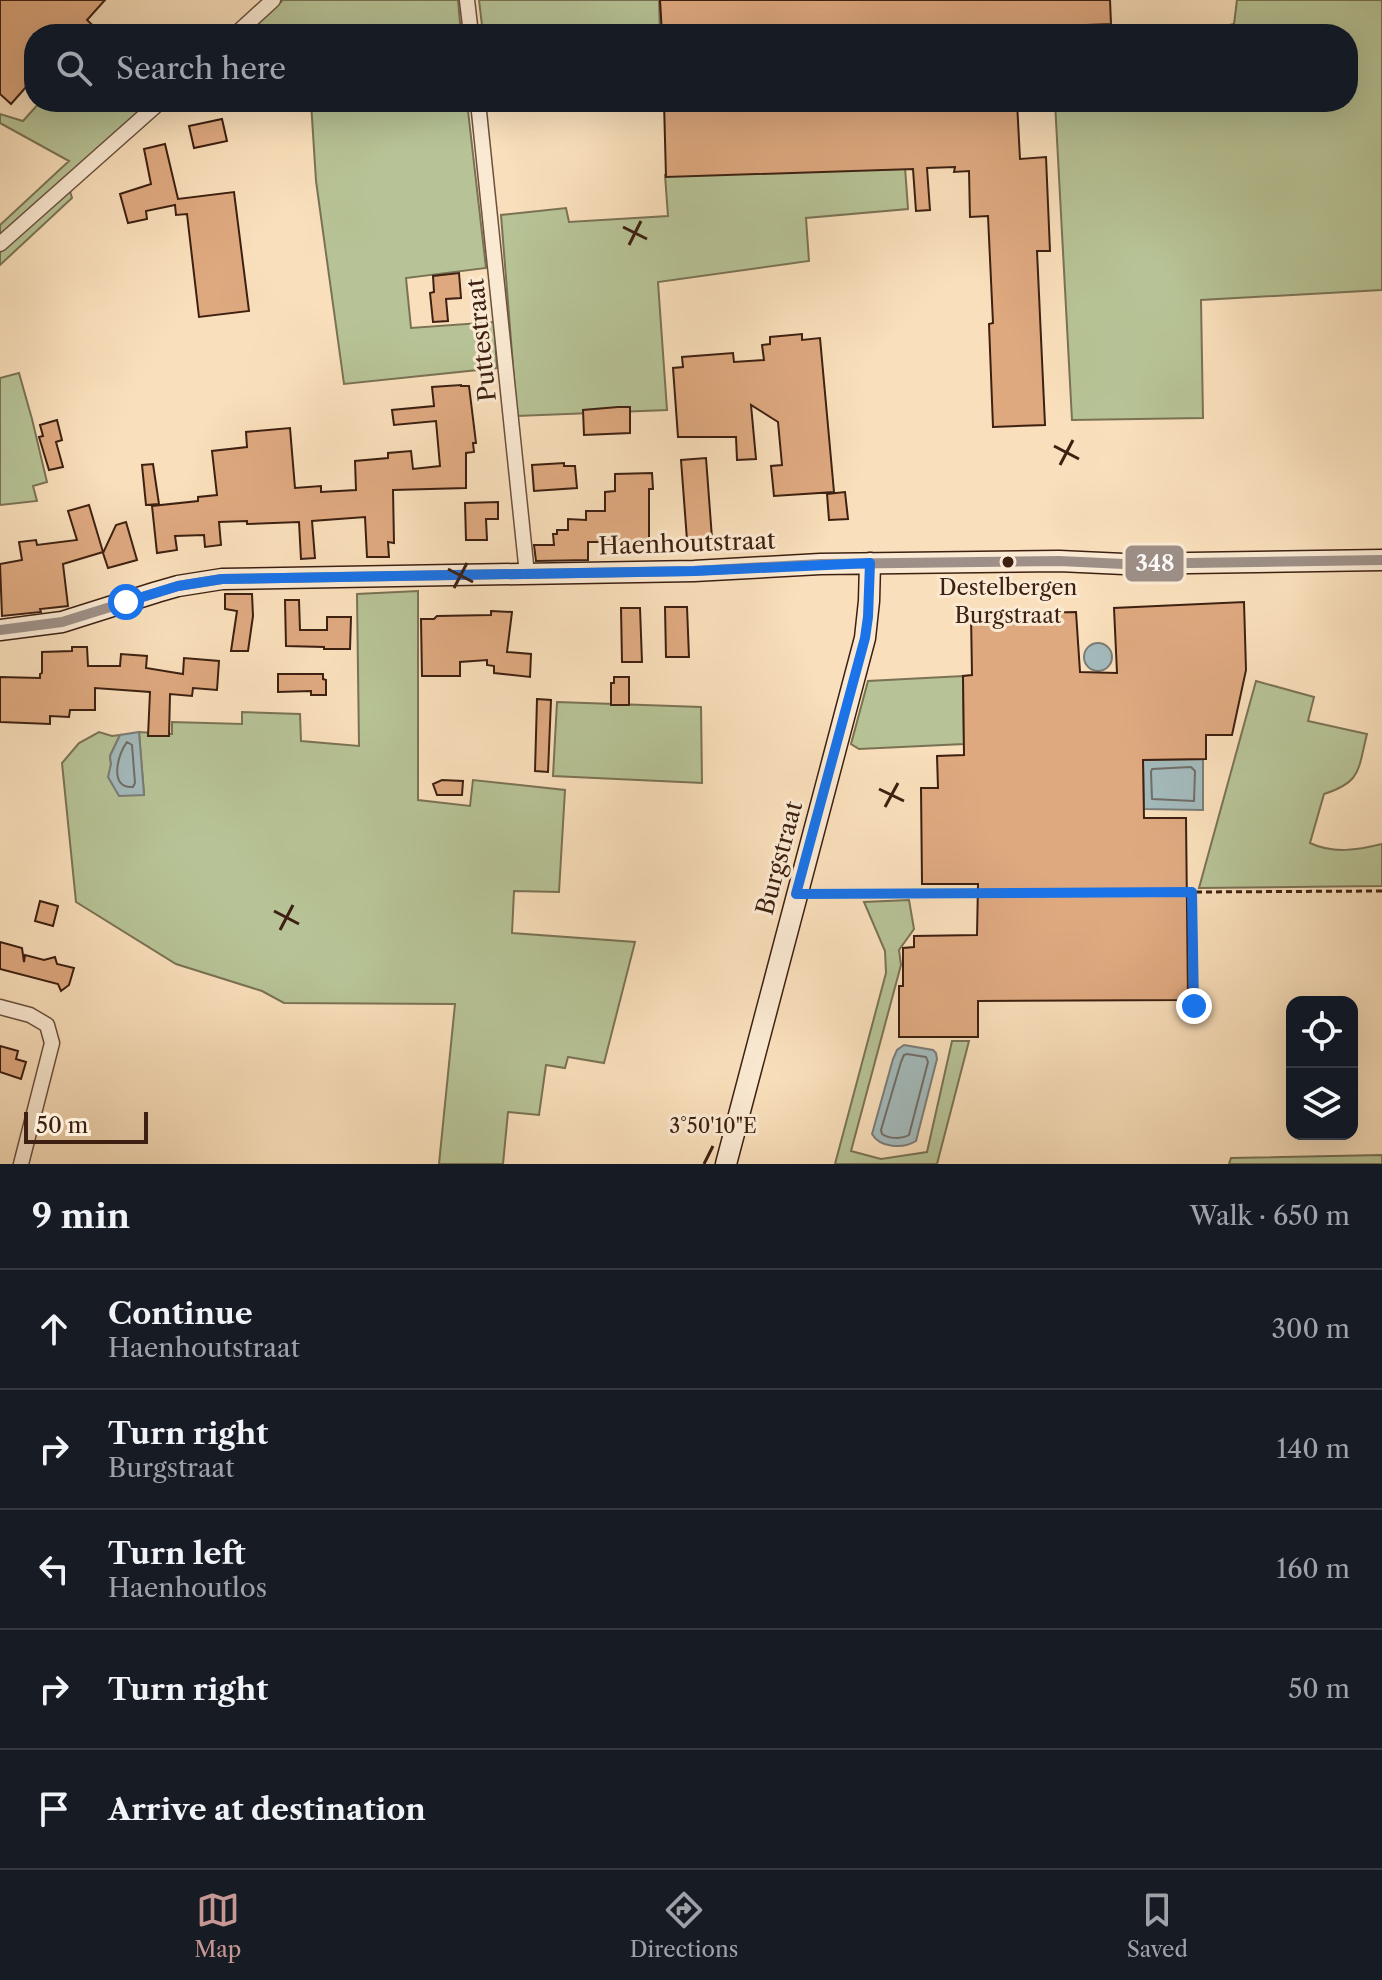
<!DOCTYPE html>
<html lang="en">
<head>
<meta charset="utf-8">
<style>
	:root { --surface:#171b24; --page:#20242c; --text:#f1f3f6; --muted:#9ea1a6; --line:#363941; --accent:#c59692 }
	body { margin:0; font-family:"Libre Caslon Text",serif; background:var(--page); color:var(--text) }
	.controls { position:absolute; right:24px; bottom:24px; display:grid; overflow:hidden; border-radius:16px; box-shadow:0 8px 32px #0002 }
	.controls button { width:72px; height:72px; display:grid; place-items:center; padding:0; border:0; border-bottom:2px solid var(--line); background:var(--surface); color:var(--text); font:40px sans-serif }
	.scale { position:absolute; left:24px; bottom:20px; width:124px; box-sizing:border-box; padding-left:8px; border:4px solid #3d2011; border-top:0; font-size:22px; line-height:28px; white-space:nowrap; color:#3d2011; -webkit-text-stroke:6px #fbead3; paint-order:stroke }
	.stop { position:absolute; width:24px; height:24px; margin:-18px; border:6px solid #1a73e8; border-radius:50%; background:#fff }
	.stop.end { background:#1a73e8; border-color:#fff; box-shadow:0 2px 8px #0008 }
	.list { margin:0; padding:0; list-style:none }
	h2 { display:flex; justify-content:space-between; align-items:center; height:104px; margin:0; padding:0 32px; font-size:34px }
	h2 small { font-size:26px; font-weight:400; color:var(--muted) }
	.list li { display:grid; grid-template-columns:52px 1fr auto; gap:24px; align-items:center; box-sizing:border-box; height:120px; padding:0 32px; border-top:2px solid var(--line) }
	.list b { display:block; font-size:30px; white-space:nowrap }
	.list p { margin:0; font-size:26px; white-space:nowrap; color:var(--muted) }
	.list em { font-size:26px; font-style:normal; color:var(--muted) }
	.icon { flex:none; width:44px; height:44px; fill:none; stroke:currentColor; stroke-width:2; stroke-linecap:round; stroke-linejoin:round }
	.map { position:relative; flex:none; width:1382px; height:1164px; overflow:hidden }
	.search { position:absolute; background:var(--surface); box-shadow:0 8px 32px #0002; left:24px; right:24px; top:24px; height:88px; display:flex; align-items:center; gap:20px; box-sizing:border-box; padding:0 28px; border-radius:32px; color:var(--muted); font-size:30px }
	.sheet { height:704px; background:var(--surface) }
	nav { display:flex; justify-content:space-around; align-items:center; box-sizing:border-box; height:112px; border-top:2px solid var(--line); background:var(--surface); font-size:22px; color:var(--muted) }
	nav a { display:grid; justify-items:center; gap:4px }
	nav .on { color:var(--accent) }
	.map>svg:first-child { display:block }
	.green { fill:#b7c396; stroke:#7a7254; stroke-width:2 }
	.water { fill:#a3babc; stroke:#7a7c78; stroke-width:2 }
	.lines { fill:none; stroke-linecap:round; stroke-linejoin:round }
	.shore { stroke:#706d66; stroke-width:2 }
	.building { fill:#dfa980; stroke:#3d2011; stroke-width:2 }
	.street-casing { stroke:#6c503c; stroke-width:17 }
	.secondary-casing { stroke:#3d2011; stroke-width:23 }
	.path { stroke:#3d2011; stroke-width:3; stroke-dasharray:6 4; stroke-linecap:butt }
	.street { stroke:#fbead3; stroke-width:14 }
	.secondary { stroke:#fbead3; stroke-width:20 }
	.bus-1-casing { stroke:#fbead3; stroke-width:16 }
	.bus-1 { stroke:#9e9088; stroke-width:10 }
	.route { stroke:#1a73e8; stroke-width:10 }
	.ticks { fill:none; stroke:#3d2011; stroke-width:3 }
	.bus-dot { fill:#3d2011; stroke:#fbead3; stroke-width:3 }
	.labels { text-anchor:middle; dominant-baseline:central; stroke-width:6; stroke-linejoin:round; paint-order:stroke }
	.bus-label { font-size:22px; fill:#3d2011; stroke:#fbead3 }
	.street-label { font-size:24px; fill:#3d2011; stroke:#fbead3 }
	.ticks-label { font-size:20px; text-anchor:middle; fill:#3d2011; stroke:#fbead3; stroke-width:6; stroke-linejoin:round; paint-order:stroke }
	.line-badge { stroke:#fbead3; stroke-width:3 }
	.badge-label { font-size:22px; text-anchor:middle; font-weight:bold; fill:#fff }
</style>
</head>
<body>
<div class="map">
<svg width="1382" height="1164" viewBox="0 0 1382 1164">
	<rect width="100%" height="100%" fill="#f9dfbb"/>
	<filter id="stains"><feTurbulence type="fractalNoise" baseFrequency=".0025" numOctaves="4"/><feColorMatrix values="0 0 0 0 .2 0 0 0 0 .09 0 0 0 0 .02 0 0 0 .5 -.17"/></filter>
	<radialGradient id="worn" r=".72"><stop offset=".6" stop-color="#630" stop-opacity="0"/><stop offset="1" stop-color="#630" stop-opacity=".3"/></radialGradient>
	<path class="green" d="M283 0H458L461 34H306L305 31 283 34H246Z
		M479 0H659L660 34H483Z
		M1237 0H1382V290L1201 300 1203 418 1072 420 1055 102H1348V34H1188L1234 24Z
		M40 102H149L0 238V225L69 161 0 123V114L23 121Z
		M311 102H467L486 268 406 278 411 328 494 322 497 368 344 384 316 181Z
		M905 167 908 209 806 218 809 261 658 282 667 410 517 416 501 215 566 208 569 222 668 216 665 175Z
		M69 188 72 198 0 265V252Z
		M19 373 32 419 47 482 33 486 37 501 0 505V378Z
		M418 591V800L470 806 473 780 565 790 559 892 514 891 512 933 635 942 604 1063 568 1057 565 1068 546 1065 539 1115 508 1112 503 1164H439L455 1004 284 1003 262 991 176 964 76 902 62 763 79 743 99 732 112 736 120 735 110 756 111 764 109 777 144 794 139 732 172 734V722L242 724V712L300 714 301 741 359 746 357 594Z
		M963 676 964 744 859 749 851 744 868 681Z
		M1256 681 1314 697 1308 721 1367 734C1358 769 1362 782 1324 794L1310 843C1333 854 1358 850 1382 844V886L1199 888Z
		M557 702 701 707 702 783 553 776Z
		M909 900 914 929 899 950 901 965 851 1151 881 1159 927 1152 952 1041H969L937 1164H835L886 973 885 951 864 902Z
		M1382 1155V1164H1229L1231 1158Z"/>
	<path class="water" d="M1084 657a14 14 0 1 1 28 0a14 14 0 1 1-28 0Z
		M139 732 144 795 119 796 108 777 111 764 110 756 120 735Z
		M1203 759V810L1144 809 1143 760Z
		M904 1045 933 1050 936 1053 937 1059 916 1141C903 1149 880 1148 872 1134L893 1059 897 1050Z"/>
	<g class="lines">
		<path class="shore" d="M127 742 132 745 135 783 133 787C108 789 118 753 127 742Z
			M1191 767 1195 771 1194 801 1152 799 1151 772 1152 769Z
			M907 1054 926 1057 928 1062 909 1135C902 1139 889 1139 882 1134L881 1130 901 1062 904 1055Z"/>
	</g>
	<path class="building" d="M0 0H105L87 20 102 34H34V78L11 104 0 94Z
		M660 0H1110L1111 24 1036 27V34H662Z
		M664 102H1017L1020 159 1046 157 1050 251H1037L1045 425 993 427 989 324 993 323 988 216 970 217 969 171 954 172 955 167 927 168 930 210 916 211 913 169 666 177Z
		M222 119 227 141 194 148 189 126Z
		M165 144 178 199 234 192 249 311 199 317 187 214 176 215 175 205 146 211 147 219 128 223 120 194 151 184 144 149Z
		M459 273 461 298 446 299 448 321 433 322 430 293 434 292 433 276Z
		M802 334V340L820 338 834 492 774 496 771 466 782 465 778 422 751 405 756 459 737 460 736 437H678L673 368 683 367 682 357 733 353 734 362 764 360 762 345 770 344V337Z
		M461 385V386H469L476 443H473L474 452 466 453V488L393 490 394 543 388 542 389 557H367L365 517 312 521 315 558 301 559 299 522 247 524V521L219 522 221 545 205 547 204 535 175 536 177 550 157 553 152 506 198 501V497L217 495 212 451 247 447 246 432 290 428 295 488 321 486V492L356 490 355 461 388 458V453L411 451 413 469 440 466 436 421 394 425 392 410 434 406 432 387Z
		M618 407H630V433L584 435 583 410Z
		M57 420 62 440 56 442 63 467 49 470 39 437 43 436 40 425Z
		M706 458 712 538 687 540 681 460Z
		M564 463V466H575L577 488 534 491 532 465Z
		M153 464 159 504 146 505 142 465Z
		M652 473 653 489H649V542H588V560L536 561 534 545H554L553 534H557V530H568V519L586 520V511H605V492L615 491V474Z
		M845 492 848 519 829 520 827 494Z
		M498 502V519H486L487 540H466L465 503Z
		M89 505 103 552 63 564 68 606 40 609 41 612 2 616 0 564 22 560 19 542 36 540 37 545 77 540 68 511Z
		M126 522 137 560 108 568 103 553 116 525Z
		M225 594H252L253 616 248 651H231L237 611 225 609Z
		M285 600H299L300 630H327V617H351L350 649H324V647L286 646Z
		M1244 602 1246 670 1232 735H1206V759L1143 760 1144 818H1186L1188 1000 978 1001V1037H899V986H903V948L914 947V936L977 935 978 884H922L921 788H938L937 756 964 755 963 676 972 675 971 614 1076 612 1080 672 1117 673 1114 608Z
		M665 607H687L689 657H666Z
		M621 608H640L642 662H622Z
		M491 611 512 612 507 652 531 654 530 677 494 673V666L487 665V660L460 662V676H422L421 619H434L437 616 491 615Z
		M72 647H87L88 666H120L121 654 147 656 146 668 183 674 184 658 219 661 217 690 193 688 192 696 170 694 169 736H148L150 692 95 688V710H70L69 717 50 716V724L0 722V677L40 678V674L42 673V652L72 651Z
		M278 674H323V679L326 680V695H311V691L278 692Z
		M614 677H629V705H611V683H614Z
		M537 699 551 700 548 772 535 771Z
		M442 780 463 781 462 795H437L433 784Z
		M40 901 58 906 53 926 35 921Z
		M0 942 22 948 24 962 25 955 44 960 55 957 57 964 74 968 69 985 61 991 58 984 0 969Z
		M0 1046 18 1051 16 1059 26 1062 21 1079 0 1072Z"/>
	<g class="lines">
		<defs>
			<path id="street" d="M467 0 471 34
				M236 34 273 0
				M478 102 527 574
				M0 244 160 102
				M0 1007 30 1015 47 1025 52 1043 21 1164"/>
			<path id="secondary" d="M0 630 62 622 157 592 178 586 222 579 694 571 820 564 1059 561 1124 564 1382 560
				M726 1164 865 638 869 601 870 563"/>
		</defs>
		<use href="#street" class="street-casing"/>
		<use href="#secondary" class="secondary-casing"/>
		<path class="path" d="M1192 892 1194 1006
			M816 894 1382 891"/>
		<use href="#street" class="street"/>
		<use href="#secondary" class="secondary"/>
		<defs>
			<path id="bus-1" d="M0 630 62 622 178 586 222 579 694 571 820 564 1059 561 1124 564 1382 560"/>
		</defs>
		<use href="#bus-1" class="bus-1-casing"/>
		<use href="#bus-1" class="bus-1"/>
	</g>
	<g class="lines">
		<path class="route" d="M126 602 178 586 222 579 694 571 870 563 868 617 865 638 796 894 1192 892 1194 1006"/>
	</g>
	<path class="ticks" d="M623 227 647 239M629 245 641 221M1054 446 1079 459M1060 465 1073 440M448 569 473 582M454 588 467 563M879 789 904 801M885 807 898 783M274 911 299 924M280 930 293 905M704 1164 713 1146"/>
	<circle class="bus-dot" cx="1008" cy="562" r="7"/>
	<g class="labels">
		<g class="bus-label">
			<text x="1008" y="587">Destelbergen<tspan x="1008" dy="28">Burgstraat</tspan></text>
		</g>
		<g class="street-label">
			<text transform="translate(481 340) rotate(-96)">Puttestraat</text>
			<text transform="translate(687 543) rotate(-2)">Haenhoutstraat</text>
			<text transform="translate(779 858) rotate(-75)">Burgstraat</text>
		</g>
	</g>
	<g class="ticks-label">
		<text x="713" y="1133">3°50'10"E</text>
	</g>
	<rect class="line-badge" x="1124" y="544" width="61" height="39" rx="8" fill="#9e9088"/>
	<g class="badge-label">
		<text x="1155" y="571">348</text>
	</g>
	<rect width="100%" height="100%" filter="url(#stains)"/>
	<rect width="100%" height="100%" fill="url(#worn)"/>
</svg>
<div class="controls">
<button><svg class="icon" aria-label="locate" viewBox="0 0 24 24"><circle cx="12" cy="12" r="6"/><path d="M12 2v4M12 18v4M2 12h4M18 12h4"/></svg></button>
<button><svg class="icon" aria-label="layers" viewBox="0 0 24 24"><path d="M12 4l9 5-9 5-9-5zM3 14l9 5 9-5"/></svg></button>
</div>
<div class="scale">50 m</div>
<div class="stop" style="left:126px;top:602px"></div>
<div class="stop end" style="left:1194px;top:1006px"></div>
<div class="search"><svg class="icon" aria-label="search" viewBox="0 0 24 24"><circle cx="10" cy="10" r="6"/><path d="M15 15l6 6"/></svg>Search here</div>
</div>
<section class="sheet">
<h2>9 min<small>Walk · 650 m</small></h2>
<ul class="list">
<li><svg class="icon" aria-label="ahead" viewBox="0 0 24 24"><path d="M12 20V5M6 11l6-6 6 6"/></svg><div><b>Continue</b><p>Haenhoutstraat</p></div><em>300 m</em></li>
<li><svg class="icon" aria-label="right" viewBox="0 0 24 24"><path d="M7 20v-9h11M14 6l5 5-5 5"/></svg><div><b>Turn right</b><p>Burgstraat</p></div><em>140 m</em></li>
<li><svg class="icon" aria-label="left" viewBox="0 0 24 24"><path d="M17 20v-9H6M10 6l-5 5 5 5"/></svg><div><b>Turn left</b><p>Haenhoutlos</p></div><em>160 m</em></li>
<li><svg class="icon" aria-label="right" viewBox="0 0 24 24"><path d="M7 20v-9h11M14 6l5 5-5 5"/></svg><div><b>Turn right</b></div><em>50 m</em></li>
<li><svg class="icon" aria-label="arrive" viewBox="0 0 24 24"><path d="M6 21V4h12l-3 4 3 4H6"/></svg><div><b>Arrive at destination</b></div></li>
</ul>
</section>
<nav>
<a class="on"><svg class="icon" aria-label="map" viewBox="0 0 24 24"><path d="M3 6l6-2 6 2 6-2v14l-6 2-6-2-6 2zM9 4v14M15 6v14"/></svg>Map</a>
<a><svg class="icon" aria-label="directions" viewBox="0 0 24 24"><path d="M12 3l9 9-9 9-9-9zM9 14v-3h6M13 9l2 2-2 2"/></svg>Directions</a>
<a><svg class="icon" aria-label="saved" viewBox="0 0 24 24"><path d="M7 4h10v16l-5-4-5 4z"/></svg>Saved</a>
</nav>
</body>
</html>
